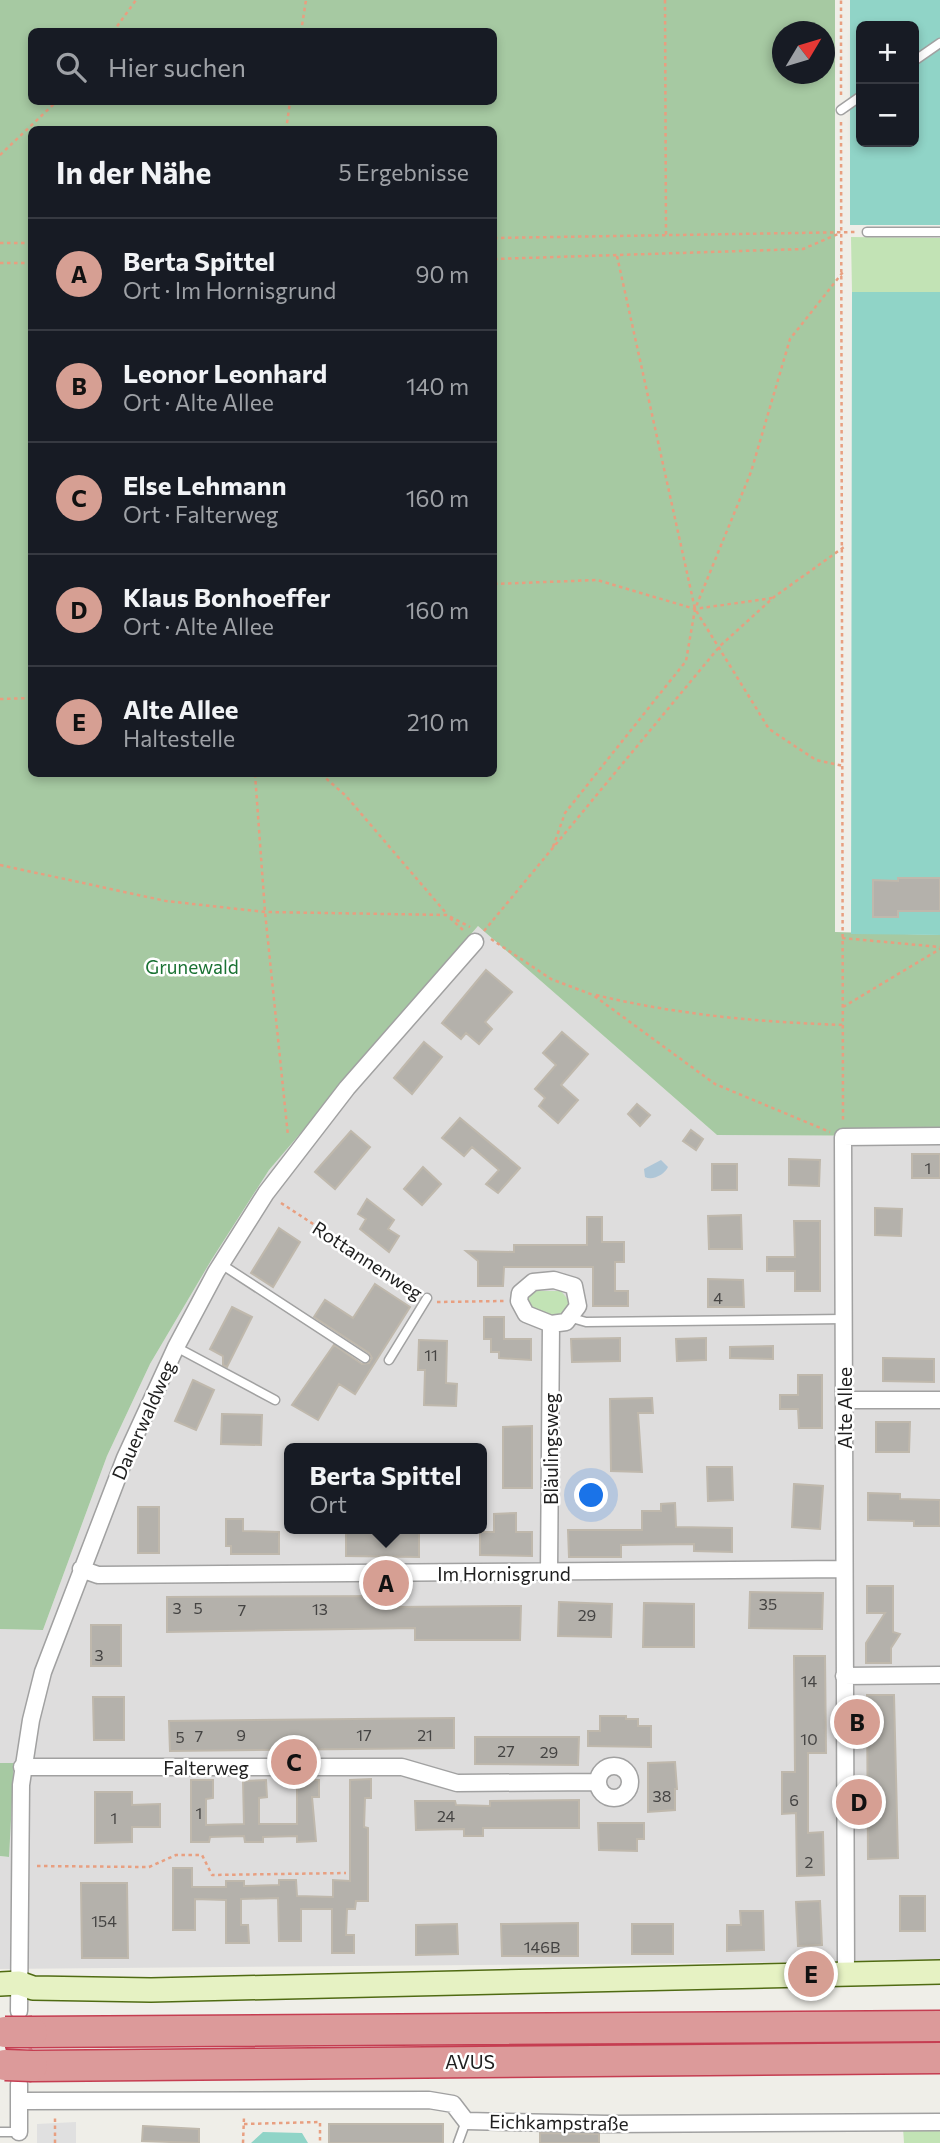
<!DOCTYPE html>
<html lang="de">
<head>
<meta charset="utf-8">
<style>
	:root { --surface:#171b24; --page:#242831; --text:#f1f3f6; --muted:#9ea1a6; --line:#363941; --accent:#d69f93 }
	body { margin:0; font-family:Commissioner,sans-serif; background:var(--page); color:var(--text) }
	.controls { position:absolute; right:21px; top:21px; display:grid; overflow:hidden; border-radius:10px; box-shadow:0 4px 10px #0003 }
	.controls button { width:63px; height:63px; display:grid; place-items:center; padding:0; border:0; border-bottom:2px solid var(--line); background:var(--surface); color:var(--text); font:35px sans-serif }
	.compass { position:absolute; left:772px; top:21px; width:63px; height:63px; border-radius:50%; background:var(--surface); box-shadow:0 4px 10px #0003; rotate:52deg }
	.you { position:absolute; left:592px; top:1496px; width:24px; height:24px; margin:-18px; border:5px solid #fff; border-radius:50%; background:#1a73e8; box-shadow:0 0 0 10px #1a73e833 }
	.badge { display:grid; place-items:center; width:46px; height:46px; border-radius:50%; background:var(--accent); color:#111; font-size:23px; font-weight:700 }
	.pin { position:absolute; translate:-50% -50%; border:4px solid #fff; box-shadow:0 2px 7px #0006 }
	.popup { position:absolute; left:284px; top:1443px; width:203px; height:91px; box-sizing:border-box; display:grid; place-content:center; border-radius:10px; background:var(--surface); filter:drop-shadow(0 2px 5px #0005); font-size:23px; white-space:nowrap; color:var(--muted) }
	.popup b { font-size:26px; color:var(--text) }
	.popup::after { content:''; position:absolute; left:50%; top:100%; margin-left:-14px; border:14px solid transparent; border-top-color:var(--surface) }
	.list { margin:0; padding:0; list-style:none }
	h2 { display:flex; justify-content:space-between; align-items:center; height:91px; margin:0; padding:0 28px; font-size:30px }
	h2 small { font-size:23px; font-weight:400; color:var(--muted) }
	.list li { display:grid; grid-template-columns:46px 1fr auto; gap:21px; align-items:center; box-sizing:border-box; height:112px; padding:0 28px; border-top:2px solid var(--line) }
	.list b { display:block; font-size:26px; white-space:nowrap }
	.list p { margin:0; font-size:23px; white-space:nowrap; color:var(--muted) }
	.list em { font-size:23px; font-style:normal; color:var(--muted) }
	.icon { flex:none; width:38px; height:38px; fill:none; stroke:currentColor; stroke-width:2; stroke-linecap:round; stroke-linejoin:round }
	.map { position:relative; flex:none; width:940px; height:2143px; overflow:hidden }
	.search { position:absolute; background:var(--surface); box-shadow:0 4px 10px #0003; left:28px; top:28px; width:469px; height:77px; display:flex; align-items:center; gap:18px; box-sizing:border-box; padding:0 24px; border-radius:10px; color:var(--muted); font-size:26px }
	.panel { position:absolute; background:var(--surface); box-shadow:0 4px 10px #0003; left:28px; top:126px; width:469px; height:651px; border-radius:10px }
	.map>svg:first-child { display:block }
	.residential { fill:#dedddd; fill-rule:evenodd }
	.grass { fill:#c2e3b5 }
	.forest { fill:#a6c9a2; fill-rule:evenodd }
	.pitch { fill:#90d4c7; fill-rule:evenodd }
	.parking { fill:#e0e0e0 }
	.water { fill:#aec6d7 }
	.building { fill:#b4b1ab; stroke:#bfb8ac; stroke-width:2 }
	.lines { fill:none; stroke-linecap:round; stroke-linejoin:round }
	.lane-casing { stroke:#a1a1a1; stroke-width:11 }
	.street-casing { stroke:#a1a1a1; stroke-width:19 }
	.secondary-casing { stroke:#506b13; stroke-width:26 }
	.highway-casing { stroke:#c53d51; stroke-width:33 }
	.path { stroke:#e89f80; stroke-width:2.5; stroke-dasharray:3.5 3.5; stroke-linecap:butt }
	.lane { stroke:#fff; stroke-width:8 }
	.street { stroke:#fff; stroke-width:16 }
	.secondary { stroke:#e6f2c3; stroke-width:23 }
	.highway { stroke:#dc9a9a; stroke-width:30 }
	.highway-bridge-casing { stroke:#c53d51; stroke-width:33; stroke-linecap:butt }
	.highway-bridge { stroke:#dc9a9a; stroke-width:30 }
	.labels { text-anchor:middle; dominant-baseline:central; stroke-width:5; stroke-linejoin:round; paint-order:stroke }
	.number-label { font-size:16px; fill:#454443 }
	.park-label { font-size:19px; fill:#1a7233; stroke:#fff }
	.street-label { font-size:19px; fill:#202020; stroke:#fff }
</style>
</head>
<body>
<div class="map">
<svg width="940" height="2143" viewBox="0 0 940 2143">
	<rect width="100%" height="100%" fill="#efeee8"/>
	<path class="residential" d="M478 926 717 1135 940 1136V1961L0 1969V1856L8 1857 13 1763H0V1629L43 1630 107 1456 150 1364 212 1259 269 1170ZM290 1448H482V1529H290Z"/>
	<path class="grass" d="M851 237 940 238V292H852Z
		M537 1291H561L570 1302C566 1319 552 1316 537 1316L526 1303 529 1296Z
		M903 2128H940V2143H904Z"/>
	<path class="forest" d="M0 0H835V932L940 935V1136L717 1135 478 926 269 1170 212 1259 150 1364 107 1456 43 1630 0 1629ZM32 32H494V102H32ZM782 32H824V74H782ZM32 130H494V774H32Z
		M0 1763H14L9 1857 0 1856Z"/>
	<path class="pitch" d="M850 0H940V225H850ZM861 26H914V142H861Z
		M852 292H940V935L851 934Z
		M263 2132 302 2133 308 2143H251Z"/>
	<path class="parking" d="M76 2122V2143H37V2124Z"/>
	<path class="water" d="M661 1160 668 1167C665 1174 653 1181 645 1177L644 1169Z"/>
	<path class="building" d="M898 878H940V911H898V917H873V880L898 881Z
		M486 970 512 992 485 1022 492 1029 479 1044 466 1033 461 1039 442 1023Z
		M562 1032 588 1054 561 1085 578 1100 558 1123 539 1106 545 1098 535 1089 556 1065 543 1053Z
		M424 1042 442 1057 412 1094 394 1078Z
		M637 1104 650 1115 640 1126 628 1114Z
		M460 1118 520 1168 498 1193 486 1184 499 1170 472 1147 464 1156 442 1138Z
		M691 1130 703 1139 696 1150 683 1141Z
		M351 1131 370 1147 335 1189 315 1172Z
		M912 1154H940V1178H912Z
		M789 1159 820 1160 819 1186 789 1185Z
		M712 1164H737V1190H712Z
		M423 1167 441 1184 422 1205 404 1189Z
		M367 1199 394 1220 388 1229 399 1236 389 1252 360 1229 366 1219 358 1214Z
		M875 1208 902 1209 901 1236 875 1235Z
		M741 1215 742 1249H709L708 1216Z
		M587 1217H602V1242H624V1262H615V1291H628V1306H593V1267H504L503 1286H478V1261L466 1251 514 1252V1245H587Z
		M794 1221H820V1291H795V1271H767V1257H795Z
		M279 1228 300 1242 273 1287 251 1273Z
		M708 1279 743 1280 744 1307H708Z
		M375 1284 410 1307 355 1394 339 1384 318 1420 292 1405 334 1345 362 1364 369 1363 372 1358 369 1353 314 1317 325 1300 353 1318Z
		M232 1307 252 1317 227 1367 223 1365V1356L210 1349Z
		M484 1317H504V1339H531V1360L499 1358V1352H491V1339H484Z
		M620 1338V1361L572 1362 571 1339Z
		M706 1338V1360L677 1361 676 1339Z
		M419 1340 447 1341 446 1383 457 1384 456 1406 424 1405 425 1370H418Z
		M773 1346V1359L730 1358V1347Z
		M883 1358 934 1359V1382L883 1381Z
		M798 1375H822V1428H799L798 1409H780V1395H798Z
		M193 1380 214 1390 196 1430 175 1421Z
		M652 1398 653 1413H638L642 1472 611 1471 610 1399Z
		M222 1414 262 1415 261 1445 221 1444Z
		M876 1422H910L909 1452H876Z
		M532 1426V1488H503V1427Z
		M707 1467H732L733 1500 708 1501Z
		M794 1484 823 1486 820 1529 792 1527Z
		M868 1493 900 1494V1499L940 1500V1526H914V1521L868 1520Z
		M675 1503 676 1527 732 1528V1552L694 1551V1544L621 1545V1557H569L568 1530H642V1511H661V1504Z
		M138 1507H159V1553H138Z
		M516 1513V1532H532V1556L480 1555V1532H494V1514Z
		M226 1519H243V1531L279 1532V1554H231V1546H226Z
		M346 1532H419V1557L346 1556Z
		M867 1586H893V1632L900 1634 891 1648V1663H866V1643L885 1613H867Z
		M750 1592 823 1593 822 1629 749 1628Z
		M394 1596V1607L521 1606 520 1640H415V1628L167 1632V1597Z
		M559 1602 612 1604 611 1637 558 1636Z
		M644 1603 694 1604V1647H643Z
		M91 1625H121V1666H91Z
		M794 1656H825L826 1753H808V1833L823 1832 824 1875 797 1876 796 1813 782 1814V1772H795Z
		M867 1695H894L898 1858 868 1859Z
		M93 1697H124V1740H94Z
		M600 1716H626V1719H638V1726H651V1747L588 1746V1731H600Z
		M454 1718V1748L170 1751 169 1721Z
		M475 1737H579L578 1765 475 1764Z
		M675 1762 677 1789H675V1810L648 1812V1763Z
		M371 1779V1798H365L364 1827 368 1828V1901H356L355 1909H347L346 1935H354V1953H332V1909H301V1941H279L278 1898 241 1899V1925H248L249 1943H226V1900L195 1899V1930H173V1868H192V1887H226V1881H244V1886L279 1885V1880H296L297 1896 333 1897V1880L350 1881V1780Z
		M191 1780H213V1798L206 1799V1825L244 1824 243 1781 266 1780 267 1797 259 1798V1824H297V1780H319V1797H312L316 1841 297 1842V1836L263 1837V1842H245L244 1836 210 1837 209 1842H191Z
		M95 1792H132V1805L160 1804V1827H132V1842L95 1843Z
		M579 1800V1828H483V1836H464V1829L416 1830 415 1801H455L456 1805 490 1806V1801Z
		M598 1823H644V1839H637V1851L599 1850Z
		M81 1883H127L128 1958H82Z
		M900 1896H925V1931H900Z
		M820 1901 822 1945 798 1946 796 1902Z
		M740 1911H763L764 1950 727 1951V1925H741Z
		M578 1923V1956H502L501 1924Z
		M457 1924 458 1954 416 1955V1925Z
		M632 1924H673V1954H632Z
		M329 2124H443V2143H329Z
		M143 2126 199 2129V2143L142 2141Z
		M540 2133 599 2134V2143H540Z"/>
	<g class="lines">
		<defs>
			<path id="lane" d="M914 61 940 43
				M841 110 861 96
				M867 232H940
				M221 1264 365 1358
				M572 1318 586 1322 844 1319
				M176 1347 275 1400
				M389 1360 427 1298
				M0 2132H19
				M458 2143 466 2121"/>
			<path id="street" d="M554 1280 574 1286 578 1306 566 1322 551 1324 526 1314 519 1301 520 1293 533 1282Z
				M844 1400H940
				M81 1569 98 1575 844 1569
				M549 1573 551 1324
				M844 1676 940 1675
				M598 1782a16 16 0 1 1 32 0a16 16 0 1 1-32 0Z
				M22 1767H402L457 1783 597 1782
				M846 1973 843 1137 940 1136
				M19 2011 21 1785 31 1720 43 1672 125 1458 176 1347 216 1272 266 1193 347 1088 475 942
				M19 2101 429 2100 453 2104 466 2121 608 2124 940 2122
				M19 2132V2084"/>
			<path id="secondary" d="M0 1984 19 1983 33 1988 151 1990 940 1972"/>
			<path id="highway" d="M32 2032 940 2026
				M32 2066 940 2058"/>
		</defs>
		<use href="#lane" class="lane-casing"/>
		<use href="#street" class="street-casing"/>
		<use href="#secondary" class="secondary-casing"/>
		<use href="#highway" class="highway-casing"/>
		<path class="path" d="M665 0 666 235
			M113 32 136 0
			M301 32 306 0
			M841 95V0
			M841 122 843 1120
			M286 130 290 102
			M0 155 56 102
			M494 238 857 232
			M0 243H32
			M617 256 695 609 769 729 816 760 843 766
			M494 259 803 249 838 234
			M0 263H32
			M494 584 597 580 695 609 772 598
			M0 699 32 698
			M255 774 265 912 288 1136
			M321 774 346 796 446 913
			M553 847 565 813 686 661 695 609 751 472 790 339 843 272
			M0 865 166 901 265 912 447 915 470 927
			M450 918 463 930
			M484 931 720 646 774 597 844 547
			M842 938 940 947
			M491 939 551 979 593 995 715 1084 830 1132
			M596 995C678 1015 759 1022 843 1025
			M843 1007 940 949
			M281 1203 416 1291
			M437 1302 504 1301
			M37 1866 149 1867 176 1855H202L212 1875 346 1873
			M244 2124 320 2122V2143
			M55 2143V2118
			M243 2143 244 2117"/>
		<use href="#lane" class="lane"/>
		<use href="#street" class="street"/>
		<use href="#secondary" class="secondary"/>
		<use href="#highway" class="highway"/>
		<defs>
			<path id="highway-bridge" d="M5 2032H32
				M5 2065 32 2066"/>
		</defs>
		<use href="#highway-bridge" class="highway-bridge-casing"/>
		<use href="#highway-bridge" class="highway-bridge"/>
	</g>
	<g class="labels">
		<g class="number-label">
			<text x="928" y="1167">1</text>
			<text x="718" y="1297">4</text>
			<text x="431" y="1354">11</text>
			<text x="768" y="1603">35</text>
			<text x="177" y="1607">3</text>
			<text x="198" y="1607">5</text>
			<text x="320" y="1608">13</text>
			<text x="242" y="1609">7</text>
			<text x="587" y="1614">29</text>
			<text x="99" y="1654">3</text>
			<text x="809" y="1680">14</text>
			<text x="241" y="1734">9</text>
			<text x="364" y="1734">17</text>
			<text x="425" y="1734">21</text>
			<text x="199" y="1735">7</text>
			<text x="180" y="1736">5</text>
			<text x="809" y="1738">10</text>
			<text x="506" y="1750">27</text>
			<text x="549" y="1751">29</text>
			<text x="662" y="1795">38</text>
			<text x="794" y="1799">6</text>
			<text x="199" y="1812">1</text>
			<text x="446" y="1815">24</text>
			<text x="114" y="1817">1</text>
			<text x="809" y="1861">2</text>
			<text x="104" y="1920">154</text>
			<text x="542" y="1946">146B</text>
		</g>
		<g class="park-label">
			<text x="192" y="966">Grunewald</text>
		</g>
		<g class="street-label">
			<text transform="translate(368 1260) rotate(33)">Rottannenweg</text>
			<text transform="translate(844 1408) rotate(-90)">Alte Allee</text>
			<text transform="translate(143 1420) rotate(-66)">Dauerwaldweg</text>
			<text transform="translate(550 1449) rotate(-90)">Bläulingsweg</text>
			<text x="504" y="1573">Im Hornisgrund</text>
			<text x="206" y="1767">Falterweg</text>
			<text x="470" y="2061">AVUS</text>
			<text transform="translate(559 2122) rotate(1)">Eichkampstraße</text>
		</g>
	</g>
</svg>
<div class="controls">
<button>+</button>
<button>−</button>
</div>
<svg class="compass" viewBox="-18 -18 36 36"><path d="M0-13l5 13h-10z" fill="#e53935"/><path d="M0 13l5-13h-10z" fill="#9ea1a6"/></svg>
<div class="you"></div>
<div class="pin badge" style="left:386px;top:1583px">A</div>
<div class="popup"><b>Berta Spittel</b>Ort</div>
<div class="pin badge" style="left:857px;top:1722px">B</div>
<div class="pin badge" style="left:294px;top:1762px">C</div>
<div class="pin badge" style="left:859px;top:1802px">D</div>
<div class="pin badge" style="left:811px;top:1974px">E</div>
<div class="search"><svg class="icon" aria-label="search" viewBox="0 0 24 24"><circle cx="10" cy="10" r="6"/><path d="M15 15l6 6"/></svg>Hier suchen</div>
<section class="panel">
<h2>In der Nähe<small>5 Ergebnisse</small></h2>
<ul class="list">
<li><span class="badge">A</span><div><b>Berta Spittel</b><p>Ort · Im Hornisgrund</p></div><em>90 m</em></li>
<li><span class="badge">B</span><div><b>Leonor Leonhard</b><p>Ort · Alte Allee</p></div><em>140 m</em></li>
<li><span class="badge">C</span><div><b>Else Lehmann</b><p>Ort · Falterweg</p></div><em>160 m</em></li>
<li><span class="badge">D</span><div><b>Klaus Bonhoeffer</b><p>Ort · Alte Allee</p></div><em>160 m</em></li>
<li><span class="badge">E</span><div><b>Alte Allee</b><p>Haltestelle</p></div><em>210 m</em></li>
</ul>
</section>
</div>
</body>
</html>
